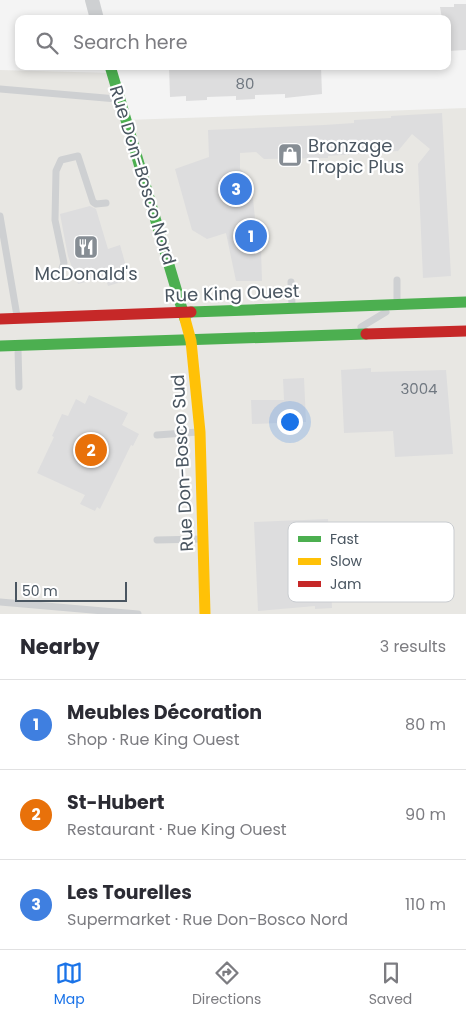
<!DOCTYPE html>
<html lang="en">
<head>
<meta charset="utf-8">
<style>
	:root { --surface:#fff; --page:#f7f7f7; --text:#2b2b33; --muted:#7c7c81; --line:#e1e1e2; --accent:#1a73e8 }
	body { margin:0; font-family:Poppins,sans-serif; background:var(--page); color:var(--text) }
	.scale { position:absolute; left:15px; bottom:12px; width:112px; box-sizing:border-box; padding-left:5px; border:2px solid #4a5661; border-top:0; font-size:14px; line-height:18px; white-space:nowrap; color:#4a5661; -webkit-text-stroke:4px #fff; paint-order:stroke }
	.you { position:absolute; left:289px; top:421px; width:18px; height:18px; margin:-12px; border:4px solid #fff; border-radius:50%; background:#1a73e8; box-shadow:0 0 0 8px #1a73e833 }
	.badge { display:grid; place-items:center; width:32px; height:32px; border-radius:50%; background:var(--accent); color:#fff; font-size:16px; font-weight:700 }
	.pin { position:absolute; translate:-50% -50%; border:2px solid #fff; box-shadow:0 1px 5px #0006 }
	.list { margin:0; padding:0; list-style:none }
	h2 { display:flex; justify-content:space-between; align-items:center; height:65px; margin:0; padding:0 20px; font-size:21px }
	h2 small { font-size:16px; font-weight:400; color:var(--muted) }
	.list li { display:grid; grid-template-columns:32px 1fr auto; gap:15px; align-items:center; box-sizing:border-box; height:90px; padding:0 20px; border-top:1px solid var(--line) }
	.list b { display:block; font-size:19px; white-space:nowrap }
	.list p { margin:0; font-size:16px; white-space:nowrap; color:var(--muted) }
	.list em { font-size:16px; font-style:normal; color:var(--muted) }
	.icon { flex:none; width:28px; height:28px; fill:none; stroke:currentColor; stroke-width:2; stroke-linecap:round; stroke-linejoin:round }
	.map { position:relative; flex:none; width:466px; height:614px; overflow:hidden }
	.search { position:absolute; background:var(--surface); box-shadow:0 2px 8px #0003; left:15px; right:15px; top:15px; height:55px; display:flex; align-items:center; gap:12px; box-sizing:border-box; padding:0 18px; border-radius:10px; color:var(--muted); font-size:19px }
	.sheet { height:335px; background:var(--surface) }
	nav { display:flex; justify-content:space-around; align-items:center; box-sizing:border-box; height:70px; border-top:1px solid var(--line); background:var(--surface); font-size:14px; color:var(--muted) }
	nav a { display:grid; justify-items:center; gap:2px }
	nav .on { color:var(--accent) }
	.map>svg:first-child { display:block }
	.commercial { fill:#e8e7e3 }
	.building { fill:#ddddde }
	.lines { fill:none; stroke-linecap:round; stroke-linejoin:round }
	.lane { stroke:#ced0d2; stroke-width:7 }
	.street { stroke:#ced0d2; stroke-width:14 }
	.fast { stroke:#4caf50; stroke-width:11 }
	.slow { stroke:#ffc107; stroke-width:11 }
	.jam { stroke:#c62828; stroke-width:11 }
	.labels { text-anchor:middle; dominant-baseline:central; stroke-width:4.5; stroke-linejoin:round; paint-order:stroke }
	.number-label { font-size:15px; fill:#707881 }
	.poi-label { font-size:18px; fill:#4a5661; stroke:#fff; text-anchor:start }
	.street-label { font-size:18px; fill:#4a5661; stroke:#fff }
	.key { fill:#fff; stroke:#c9ccd0; stroke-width:1 }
	.key-label { font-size:14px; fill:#4a5661 }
</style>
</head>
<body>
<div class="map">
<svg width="466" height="614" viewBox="0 0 466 614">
	<rect width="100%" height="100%" fill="#f4f4f4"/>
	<path class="commercial" d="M0 70 112 73 126 120 466 108V614H0Z"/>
	<path class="building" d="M454 4H466V50L447 51V19H442L440 7H454Z
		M169 66H321L322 94 285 98V94L255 95V99L236 100V96L207 97V100L186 101V96L170 97Z
		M442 113 451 276 423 278 418 164 430 149 412 134 398 151 328 156V158L264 159 256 152 240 153V169L251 179 258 248 261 249 262 281H236L226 233 207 239 192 230 175 169 209 157 208 130 324 125 354 123V120L391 118V116Z
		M90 206 96 209 108 249 120 245 128 273 123 275 125 281 108 286 105 277 78 284 68 256 60 214Z
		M371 368V372L446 370 453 454 395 457 393 431 344 433 341 370Z
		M304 378 306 422 252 424 251 400H284L283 379Z
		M89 395 128 413 122 425 139 434 133 446 131 445 100 509 97 507 95 511 80 504 85 495 37 473 54 437 52 436 62 414 68 416 76 399 85 404Z
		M328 519 332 608 315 609V606L258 611 254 522Z"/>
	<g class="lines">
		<path class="lane" d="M0 89 117 99
			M0 216 17 316
			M59 277 64 263 55 220 56 171 61 160 78 156 93 202 96 204 106 203
			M397 280V303
			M291 282 292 305
			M361 327 386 312
			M18 349 19 387
			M157 435 198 432
			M157 540 202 539
			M0 602 138 614"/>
		<path class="street" d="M92 0 97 19"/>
		<path class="fast" d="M110 66 185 319
			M191 312 466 302
			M0 346 366 334"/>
		<path class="slow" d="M185 319 191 341 200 432 205 614"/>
		<path class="jam" d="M0 319 191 312
			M366 334 466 331"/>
	</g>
	<defs>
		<symbol id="shop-square" viewBox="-11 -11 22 22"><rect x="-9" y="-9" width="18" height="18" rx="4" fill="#868d94" stroke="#fff"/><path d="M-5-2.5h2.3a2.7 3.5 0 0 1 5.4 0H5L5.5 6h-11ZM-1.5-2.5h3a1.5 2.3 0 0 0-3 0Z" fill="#fff"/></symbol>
		<symbol id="restaurant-square" viewBox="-11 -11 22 22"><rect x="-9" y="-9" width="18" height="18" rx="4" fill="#868d94" stroke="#fff"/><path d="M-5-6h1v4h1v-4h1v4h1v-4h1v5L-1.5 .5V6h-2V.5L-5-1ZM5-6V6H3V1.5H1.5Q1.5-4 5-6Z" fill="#fff"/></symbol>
	</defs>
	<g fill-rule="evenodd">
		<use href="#shop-square" x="276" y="141" width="28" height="28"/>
		<use href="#restaurant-square" x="72" y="233" width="28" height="28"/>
	</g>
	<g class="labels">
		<g class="number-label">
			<text x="245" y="83">80</text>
			<text x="419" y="388">3004</text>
		</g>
		<g class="poi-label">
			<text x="308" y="145">Bronzage<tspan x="308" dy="21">Tropic Plus</tspan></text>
			<text x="86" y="273" text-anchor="middle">McDonald's</text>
		</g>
		<g class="street-label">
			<text transform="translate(143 175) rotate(73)">Rue Don-Bosco Nord</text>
			<text transform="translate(232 293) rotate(-2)">Rue King Ouest</text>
			<text transform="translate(182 463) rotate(-93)">Rue Don-Bosco Sud</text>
		</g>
	</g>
	<rect x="288" y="522" width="166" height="80" rx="8" class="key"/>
	<rect x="298" y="536" width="23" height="6" fill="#4caf50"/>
	<rect x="298" y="558" width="23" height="7" fill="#ffc107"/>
	<rect x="298" y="581" width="23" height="6" fill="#c62828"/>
	<g class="key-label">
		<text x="330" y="544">Fast</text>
		<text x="330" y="566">Slow</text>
		<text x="330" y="589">Jam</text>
	</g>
</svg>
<div class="scale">50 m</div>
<div class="you"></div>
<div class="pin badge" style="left:251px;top:236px;background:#3f7fe0">1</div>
<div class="pin badge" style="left:91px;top:450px;background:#e8710a">2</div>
<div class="pin badge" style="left:236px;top:189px;background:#3f7fe0">3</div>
<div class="search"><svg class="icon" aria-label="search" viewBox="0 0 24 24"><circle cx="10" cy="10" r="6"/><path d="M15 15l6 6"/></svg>Search here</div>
</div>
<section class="sheet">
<h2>Nearby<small>3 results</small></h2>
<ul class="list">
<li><span class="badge" style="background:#3f7fe0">1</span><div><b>Meubles Décoration</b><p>Shop · Rue King Ouest</p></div><em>80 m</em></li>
<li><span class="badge" style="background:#e8710a">2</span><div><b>St-Hubert</b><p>Restaurant · Rue King Ouest</p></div><em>90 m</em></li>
<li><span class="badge" style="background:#3f7fe0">3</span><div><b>Les Tourelles</b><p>Supermarket · Rue Don-Bosco Nord</p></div><em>110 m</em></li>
</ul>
</section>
<nav>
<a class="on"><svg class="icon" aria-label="map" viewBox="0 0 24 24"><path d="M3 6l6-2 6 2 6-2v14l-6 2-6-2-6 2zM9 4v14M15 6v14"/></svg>Map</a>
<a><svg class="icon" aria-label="directions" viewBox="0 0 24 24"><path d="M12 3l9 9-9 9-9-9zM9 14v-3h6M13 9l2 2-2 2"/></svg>Directions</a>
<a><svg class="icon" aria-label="saved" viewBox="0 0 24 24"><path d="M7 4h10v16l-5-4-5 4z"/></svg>Saved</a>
</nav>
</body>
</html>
